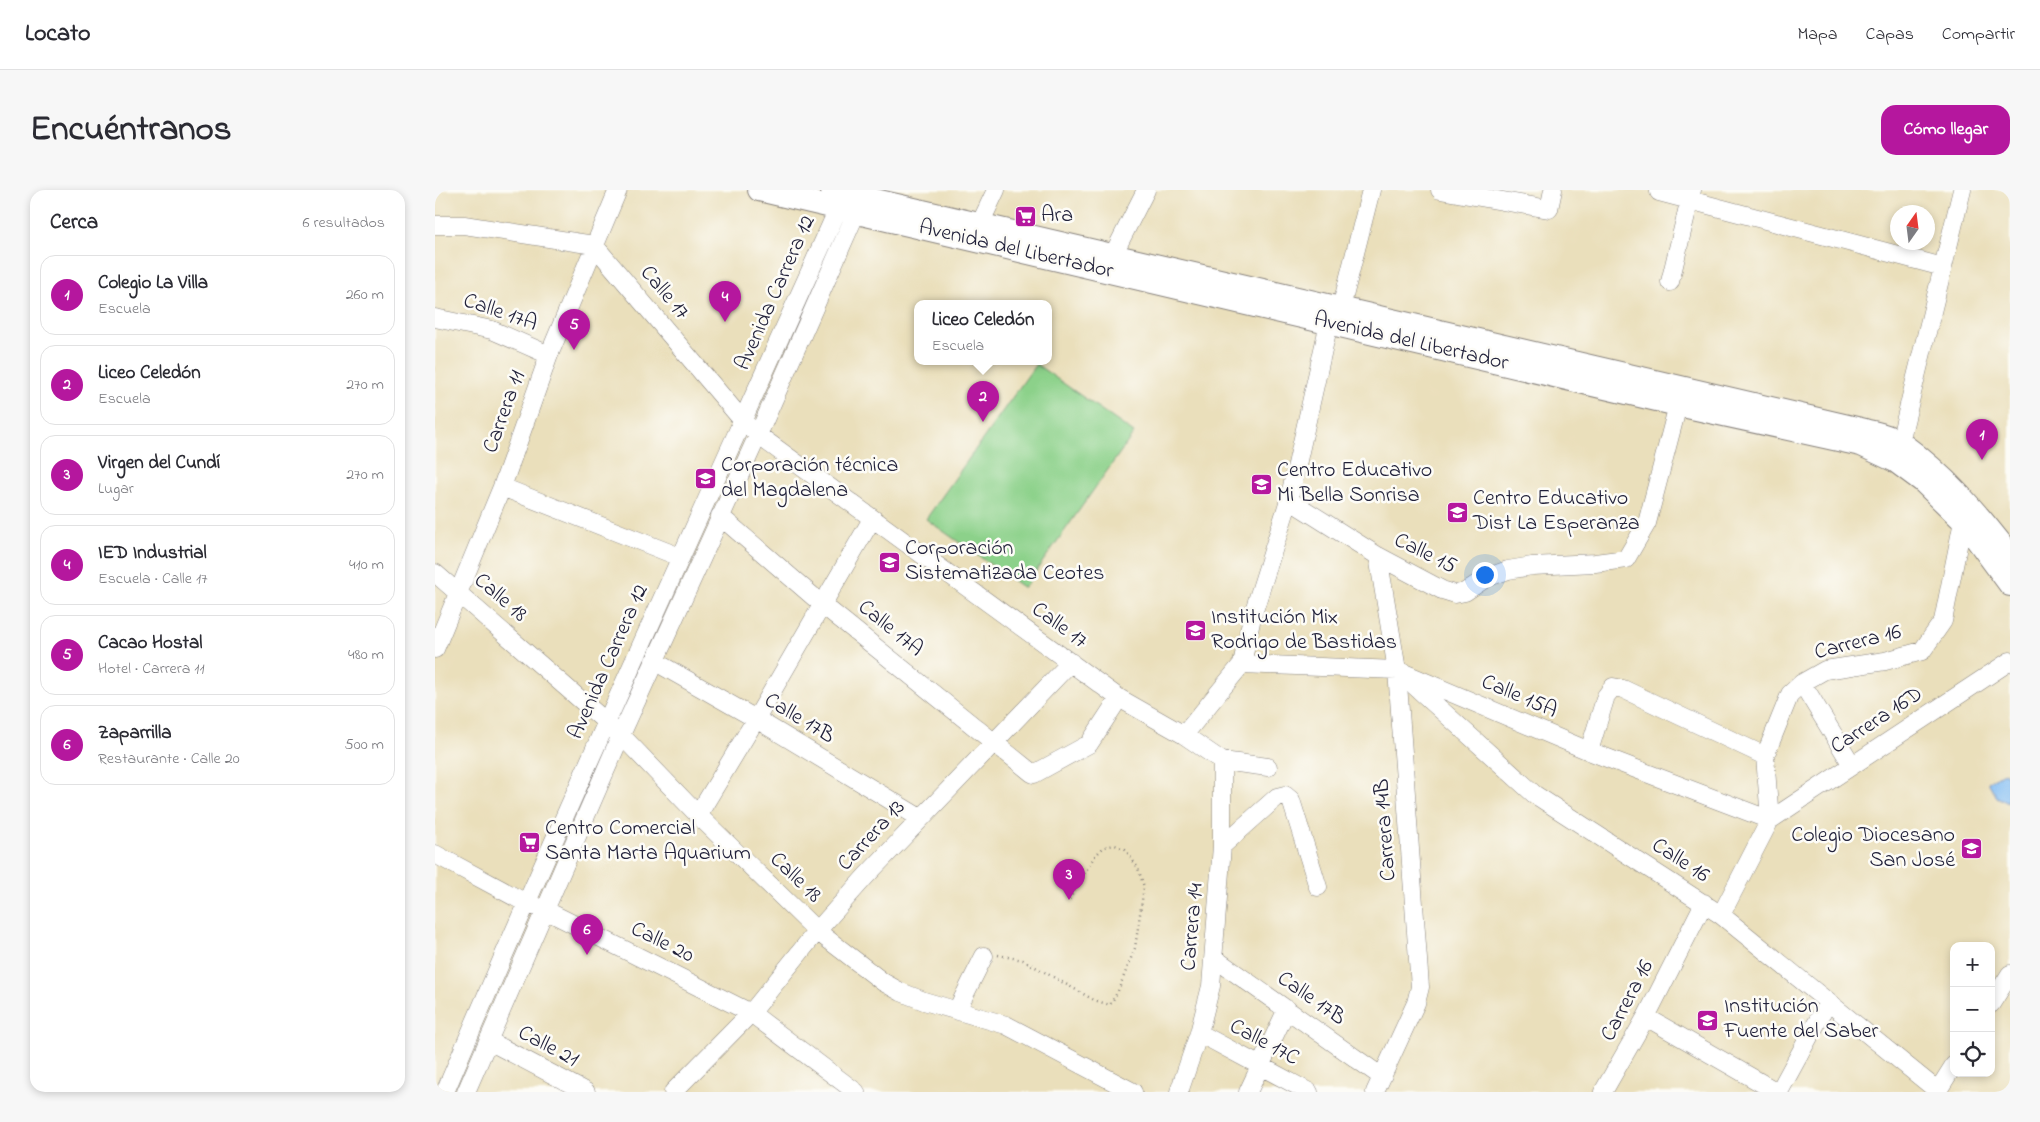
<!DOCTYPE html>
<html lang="es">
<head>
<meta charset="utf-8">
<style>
	:root { --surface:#fff; --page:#f7f7f7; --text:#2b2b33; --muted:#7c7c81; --line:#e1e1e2; --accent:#b5179e }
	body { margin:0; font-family:"Indie Flower",sans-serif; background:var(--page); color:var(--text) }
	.controls { position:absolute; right:15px; bottom:15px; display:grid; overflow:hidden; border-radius:10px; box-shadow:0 2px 8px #0003 }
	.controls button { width:45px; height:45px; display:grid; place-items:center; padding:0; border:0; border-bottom:1px solid var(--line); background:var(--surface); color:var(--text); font:25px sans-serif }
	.compass { position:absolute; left:1455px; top:15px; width:45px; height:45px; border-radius:50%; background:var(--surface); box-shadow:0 2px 8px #0003; rotate:14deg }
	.you { position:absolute; left:1049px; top:384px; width:18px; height:18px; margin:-12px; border:4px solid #fff; border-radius:50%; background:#1a73e8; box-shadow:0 0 0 8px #1a73e833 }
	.badge { display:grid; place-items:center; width:32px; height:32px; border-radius:50%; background:var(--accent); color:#fff; font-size:16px; font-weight:700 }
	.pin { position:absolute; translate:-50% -41px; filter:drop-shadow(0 1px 2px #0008) }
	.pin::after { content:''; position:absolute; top:26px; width:18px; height:15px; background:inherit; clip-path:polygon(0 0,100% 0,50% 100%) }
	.popup { position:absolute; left:479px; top:110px; width:138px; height:65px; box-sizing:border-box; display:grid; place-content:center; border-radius:10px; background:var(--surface); filter:drop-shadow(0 1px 4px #0005); font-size:16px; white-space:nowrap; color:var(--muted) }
	.popup b { font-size:19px; color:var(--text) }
	.popup::after { content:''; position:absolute; left:50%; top:100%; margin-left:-10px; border:10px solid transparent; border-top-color:var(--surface) }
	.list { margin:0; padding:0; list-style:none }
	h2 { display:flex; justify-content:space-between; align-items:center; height:65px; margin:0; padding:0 20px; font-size:21px }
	h2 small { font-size:16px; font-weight:400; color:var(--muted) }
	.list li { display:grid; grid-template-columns:32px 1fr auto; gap:15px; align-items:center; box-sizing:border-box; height:80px; margin:0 10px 10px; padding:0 10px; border:1px solid var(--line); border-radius:15px }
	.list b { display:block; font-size:19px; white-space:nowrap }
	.list p { margin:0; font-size:16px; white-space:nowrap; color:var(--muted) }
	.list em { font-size:16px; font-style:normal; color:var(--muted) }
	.icon { flex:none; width:28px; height:28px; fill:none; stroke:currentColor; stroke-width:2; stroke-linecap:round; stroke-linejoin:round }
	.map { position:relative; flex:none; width:1575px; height:902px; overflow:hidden; border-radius:15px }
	header { display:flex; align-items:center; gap:30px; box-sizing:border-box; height:70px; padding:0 25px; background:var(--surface); border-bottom:1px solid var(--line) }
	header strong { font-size:24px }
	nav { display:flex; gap:28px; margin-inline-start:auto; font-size:18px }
	.intro { display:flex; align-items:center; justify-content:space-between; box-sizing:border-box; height:120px; padding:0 30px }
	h1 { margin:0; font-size:35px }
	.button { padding:12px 22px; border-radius:15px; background:var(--accent); color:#fff; font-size:18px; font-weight:700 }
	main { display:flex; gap:30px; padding:0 30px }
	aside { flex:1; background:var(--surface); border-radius:15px; box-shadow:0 2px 8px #0003 }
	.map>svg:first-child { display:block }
	.green { fill:#8cd18a; stroke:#577a62 }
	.water { fill:#81bcf3; stroke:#526f97 }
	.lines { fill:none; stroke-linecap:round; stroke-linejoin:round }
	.minor-casing { stroke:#86807b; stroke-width:19 }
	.major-casing { stroke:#86807b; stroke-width:24 }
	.path { stroke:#86807b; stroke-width:2.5; stroke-dasharray:1 4; stroke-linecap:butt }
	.minor { stroke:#fff; stroke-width:18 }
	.major { stroke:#fff; stroke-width:22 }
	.labels { text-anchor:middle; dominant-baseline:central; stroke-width:5; stroke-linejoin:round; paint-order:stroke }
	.poi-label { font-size:22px; fill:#22223b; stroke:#fdfcf7; text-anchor:start }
	.street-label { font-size:22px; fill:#22223b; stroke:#fdfcf7 }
</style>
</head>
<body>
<header>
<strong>Locato</strong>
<nav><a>Mapa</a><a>Capas</a><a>Compartir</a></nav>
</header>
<div class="intro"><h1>Encuéntranos</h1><a class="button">Cómo llegar</a></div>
<main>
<aside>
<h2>Cerca<small>6 resultados</small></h2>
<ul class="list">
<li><span class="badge">1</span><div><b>Colegio La Villa</b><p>Escuela</p></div><em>260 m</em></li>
<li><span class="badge">2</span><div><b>Liceo Celedón</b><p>Escuela</p></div><em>270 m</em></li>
<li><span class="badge">3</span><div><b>Virgen del Cundí</b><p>Lugar</p></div><em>270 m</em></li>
<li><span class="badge">4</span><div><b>IED Industrial</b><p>Escuela · Calle 17</p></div><em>410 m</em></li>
<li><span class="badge">5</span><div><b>Cacao Hostal</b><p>Hotel · Carrera 11</p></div><em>480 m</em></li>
<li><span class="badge">6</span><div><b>Zaparrilla</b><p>Restaurante · Calle 20</p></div><em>500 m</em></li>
</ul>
</aside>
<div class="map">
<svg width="1575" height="902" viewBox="0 0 1575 902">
	<rect width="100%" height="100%" fill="#fdfcf7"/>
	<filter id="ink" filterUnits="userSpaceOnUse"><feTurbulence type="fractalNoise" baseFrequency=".02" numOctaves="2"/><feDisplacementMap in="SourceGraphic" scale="10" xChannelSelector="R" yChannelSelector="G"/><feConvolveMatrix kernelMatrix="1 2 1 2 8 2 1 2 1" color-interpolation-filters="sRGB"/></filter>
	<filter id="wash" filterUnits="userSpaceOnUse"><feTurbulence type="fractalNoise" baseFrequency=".0096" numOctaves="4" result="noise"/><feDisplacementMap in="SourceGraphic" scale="20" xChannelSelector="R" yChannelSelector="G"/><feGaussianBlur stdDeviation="1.12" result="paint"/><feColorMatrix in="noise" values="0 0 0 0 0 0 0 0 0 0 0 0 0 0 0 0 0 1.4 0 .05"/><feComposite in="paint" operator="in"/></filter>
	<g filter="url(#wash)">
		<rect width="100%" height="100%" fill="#eadfbb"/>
		<path class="green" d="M601 174 699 243 589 398 491 329Z"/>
		<path class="water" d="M1570 582C1575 591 1575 603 1573 613L1562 607 1553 592Z"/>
	</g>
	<g filter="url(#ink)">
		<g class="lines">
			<defs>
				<path id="minor" d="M1005 0 1114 19 1118 0
					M1224 2 1508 77
					M545 34 561 0
					M0 35H29L159 55 308 231 323 245 684 508 749 545 787 571 833 577
					M678 65 711 0
					M1235 92 1257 0
					M906 118 936 0
					M0 128 57 140 114 165
					M1462 264 1527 0
					M67 297 245 367
					M854 310 943 366 1007 400 1020 404 1030 402 1051 388 1073 380 1097 376 1160 373 1191 369 1212 333 1243 215
					M285 326 388 415 597 583 599 584 654 554 684 508
					M0 383 186 545 263 625 382 741 448 792 466 802 489 811 571 835 698 902
					M0 459 67 297 114 165 183 0
					M219 471 321 529 485 628
					M807 474 962 480 1154 561 1335 630 1575 471
					M972 489 1099 604 1286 725 1504 902
					M1367 493 1417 575
					M749 545 807 474 817 427 854 310 894 133
					M1154 561 1171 506 1178 497 1188 499 1330 566
					M263 625 321 529 437 329
					M787 656 842 607 850 605 856 610 883 697
					M0 664 91 713 110 720 316 823 421 902
					M1286 725 1335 630 1330 566 1355 504 1367 493 1390 480 1450 471 1487 461 1508 431 1528 331
					M779 768 947 887
					M1556 814 1575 784
					M522 820 549 766
					M1211 827 1342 902
					M764 843 874 902
					M54 851 151 902
					M10 902C136 605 271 313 403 19L413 12
					M31 902 186 545 323 245 421 23V10
					M238 902 316 823 382 741 431 686 636 472
					M744 902 764 843 776 796 787 656V571
					M813 902 852 819
					M940 902 981 813 985 797 962 480 943 366
					M1168 902 1211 827 1269 713
					M1344 902 1393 812
					M1502 902 1519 875"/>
				<path id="major" d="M324 0 1243 215 1426 255 1460 271 1487 291 1528 331 1575 395
					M397 0 1430 240C1441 243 1457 246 1466 253 1510 285 1542 322 1575 365"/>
			</defs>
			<use href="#minor" class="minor-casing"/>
			<use href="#major" class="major-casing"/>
			<path class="path" d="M563 765 588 770 659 810 675 815 683 801 700 758 709 697 703 678 690 659 680 655 669 657 659 667 634 710"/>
			<use href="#minor" class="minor"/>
			<use href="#major" class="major"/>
		</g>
	</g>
	<defs>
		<symbol id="supermarket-square" viewBox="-11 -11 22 22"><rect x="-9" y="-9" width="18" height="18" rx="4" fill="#b5179e" stroke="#fdfcf7"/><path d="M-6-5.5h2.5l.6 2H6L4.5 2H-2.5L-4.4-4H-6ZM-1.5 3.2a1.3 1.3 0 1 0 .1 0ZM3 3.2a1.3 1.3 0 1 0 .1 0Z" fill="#fff"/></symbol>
		<symbol id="school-square" viewBox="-11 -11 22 22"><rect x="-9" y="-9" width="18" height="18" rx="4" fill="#b5179e" stroke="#fdfcf7"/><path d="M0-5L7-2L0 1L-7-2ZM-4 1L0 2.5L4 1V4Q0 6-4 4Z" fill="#fff"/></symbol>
	</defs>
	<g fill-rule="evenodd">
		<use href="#supermarket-square" x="578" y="14" width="25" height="25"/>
		<use href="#school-square" x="258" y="276" width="25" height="25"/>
		<use href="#school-square" x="814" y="282" width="25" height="25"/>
		<use href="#school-square" x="1010" y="310" width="25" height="25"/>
		<use href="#school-square" x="442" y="360" width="25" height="25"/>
		<use href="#school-square" x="748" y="428" width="25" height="25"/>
		<use href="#supermarket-square" x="82" y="640" width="25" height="25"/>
		<use href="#school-square" x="1524" y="646" width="25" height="25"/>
		<use href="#school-square" x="1260" y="818" width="25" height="25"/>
	</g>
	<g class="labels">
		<g class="poi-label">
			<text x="606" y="26">Ara</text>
			<text x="286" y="276">Corporación técnica<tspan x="286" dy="25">del Magdalena</tspan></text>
			<text x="842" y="281">Centro Educativo<tspan x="842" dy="25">Mi Bella Sonrisa</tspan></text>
			<text x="1038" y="309">Centro Educativo<tspan x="1038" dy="25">Dist La Esperanza</tspan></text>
			<text x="470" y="359">Corporación<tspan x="470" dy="25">Sistematizada Ceotes</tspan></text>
			<text x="776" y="428">Institución Mix<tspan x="776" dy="25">Rodrigo de Bastidas</tspan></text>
			<text x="110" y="639">Centro Comercial<tspan x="110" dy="25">Santa Marta Aquarium</tspan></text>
			<text x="1520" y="646" text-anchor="end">Colegio Diocesano<tspan x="1520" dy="25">San José</tspan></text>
			<text x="1289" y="817">Institución<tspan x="1289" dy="25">Fuente del Saber</tspan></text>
		</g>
		<g class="street-label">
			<text transform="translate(581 60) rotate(13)">Avenida del Libertador</text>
			<text transform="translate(229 103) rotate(50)">Calle 17</text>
			<text transform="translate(341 103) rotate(-66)">Avenida Carrera 12</text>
			<text transform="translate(65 123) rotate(19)">Calle 17A</text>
			<text transform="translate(976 152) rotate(13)">Avenida del Libertador</text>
			<text transform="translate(70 222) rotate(-70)">Carrera 11</text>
			<text transform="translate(990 364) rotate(26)">Calle 15</text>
			<text transform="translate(65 408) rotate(41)">Calle 18</text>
			<text transform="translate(624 436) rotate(36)">Calle 17</text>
			<text transform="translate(455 439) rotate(39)">Calle 17A</text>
			<text transform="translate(1423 453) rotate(-14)">Carrera 16</text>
			<text transform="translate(174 472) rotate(-66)">Avenida Carrera 12</text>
			<text transform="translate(1084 507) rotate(23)">Calle 15A</text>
			<text transform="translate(364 529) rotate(31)">Calle 17B</text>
			<text transform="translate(1442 531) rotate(-33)">Carrera 16D</text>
			<text transform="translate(951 640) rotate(-94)">Carrera 14B</text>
			<text transform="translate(437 646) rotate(-47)">Carrera 13</text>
			<text transform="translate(1245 671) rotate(33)">Calle 16</text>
			<text transform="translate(360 688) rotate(44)">Calle 18</text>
			<text transform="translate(758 737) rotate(-85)">Carrera 14</text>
			<text transform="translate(227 753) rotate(26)">Calle 20</text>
			<text transform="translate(876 809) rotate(35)">Calle 17B</text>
			<text transform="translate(1193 811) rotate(-62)">Carrera 16</text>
			<text transform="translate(829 853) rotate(28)">Calle 17C</text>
			<text transform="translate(113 857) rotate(28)">Calle 21</text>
		</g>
	</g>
</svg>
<div class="controls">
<button>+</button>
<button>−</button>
<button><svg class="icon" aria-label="locate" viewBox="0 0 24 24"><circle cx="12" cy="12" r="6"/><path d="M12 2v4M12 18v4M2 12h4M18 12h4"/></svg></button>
</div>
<svg class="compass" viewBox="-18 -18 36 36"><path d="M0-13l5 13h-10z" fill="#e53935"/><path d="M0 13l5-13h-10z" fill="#7c7c81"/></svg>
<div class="you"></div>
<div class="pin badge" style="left:1547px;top:270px">1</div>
<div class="pin badge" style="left:548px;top:232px">2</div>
<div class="popup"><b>Liceo Celedón</b>Escuela</div>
<div class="pin badge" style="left:634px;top:710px">3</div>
<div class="pin badge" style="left:290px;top:132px">4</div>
<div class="pin badge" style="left:139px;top:160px">5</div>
<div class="pin badge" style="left:152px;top:765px">6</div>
</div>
</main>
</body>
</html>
